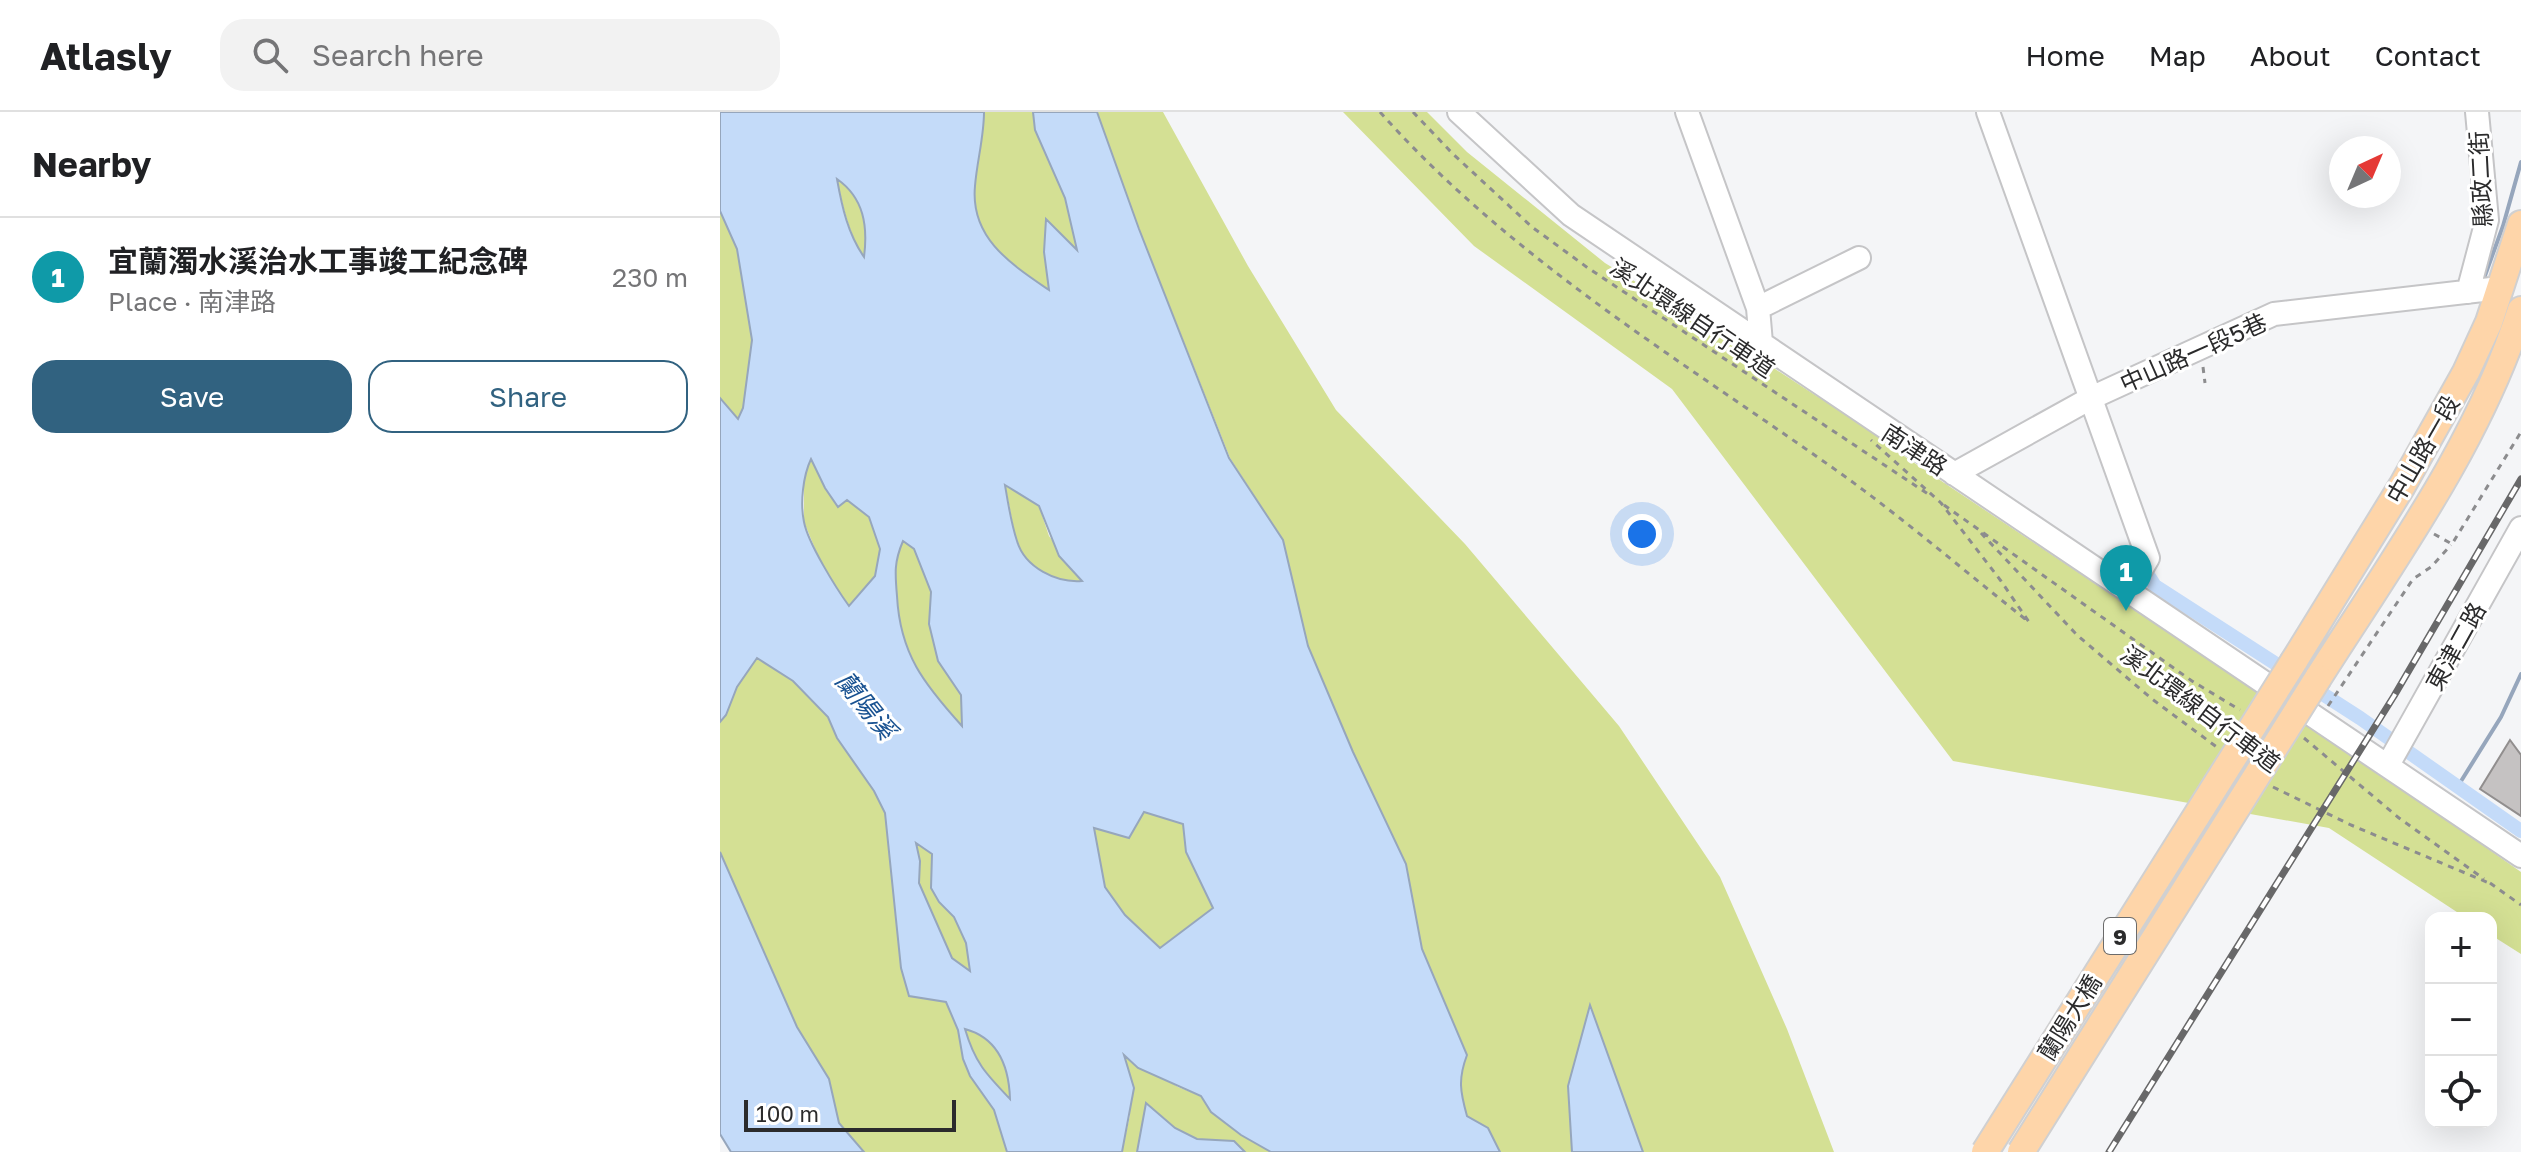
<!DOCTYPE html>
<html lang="en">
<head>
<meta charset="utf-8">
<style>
	:root { --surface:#fff; --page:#f2f2f2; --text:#202124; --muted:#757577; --line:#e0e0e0; --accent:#316280 }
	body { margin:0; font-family:"Golos Text","Noto Sans TC",sans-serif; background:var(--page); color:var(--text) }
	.controls { position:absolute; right:24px; bottom:24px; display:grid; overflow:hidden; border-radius:16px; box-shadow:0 8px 32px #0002 }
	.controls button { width:72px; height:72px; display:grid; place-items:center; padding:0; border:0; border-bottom:2px solid var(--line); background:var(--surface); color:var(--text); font:40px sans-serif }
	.compass { position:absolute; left:1609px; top:24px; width:72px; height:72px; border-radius:50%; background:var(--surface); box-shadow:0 8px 32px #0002; rotate:44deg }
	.scale { position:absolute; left:24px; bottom:20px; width:212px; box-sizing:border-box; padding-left:8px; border:4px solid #2b2b2c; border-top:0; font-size:22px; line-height:28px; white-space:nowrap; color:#2b2b2c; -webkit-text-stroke:6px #fff; paint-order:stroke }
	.you { position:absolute; left:922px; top:422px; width:28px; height:28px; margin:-20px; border:6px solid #fff; border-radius:50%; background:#1a73e8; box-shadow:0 0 0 12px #1a73e833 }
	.badge { display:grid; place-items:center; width:52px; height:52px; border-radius:50%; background:var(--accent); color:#fff; font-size:26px; font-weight:700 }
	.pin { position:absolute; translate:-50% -66px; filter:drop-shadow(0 2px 4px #0008) }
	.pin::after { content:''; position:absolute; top:42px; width:28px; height:24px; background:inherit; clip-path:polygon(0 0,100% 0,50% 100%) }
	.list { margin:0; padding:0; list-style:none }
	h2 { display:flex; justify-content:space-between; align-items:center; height:104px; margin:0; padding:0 32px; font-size:34px }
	h2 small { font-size:26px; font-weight:400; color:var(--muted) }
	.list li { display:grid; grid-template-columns:52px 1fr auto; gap:24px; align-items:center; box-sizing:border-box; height:120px; padding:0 32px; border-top:2px solid var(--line) }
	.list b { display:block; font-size:30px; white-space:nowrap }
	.list p { margin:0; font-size:26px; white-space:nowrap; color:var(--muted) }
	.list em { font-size:26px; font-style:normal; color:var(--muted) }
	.actions { display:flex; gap:16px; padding:24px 32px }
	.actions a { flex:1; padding:18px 0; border:2px solid var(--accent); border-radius:24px; text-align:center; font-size:28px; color:var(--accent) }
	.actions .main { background:var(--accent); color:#fff }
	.icon { flex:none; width:44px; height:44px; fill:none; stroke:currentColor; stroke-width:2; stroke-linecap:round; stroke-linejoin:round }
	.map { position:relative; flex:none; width:1801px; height:1040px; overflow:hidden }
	header { display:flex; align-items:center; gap:48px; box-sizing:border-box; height:112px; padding:0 40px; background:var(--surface); border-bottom:2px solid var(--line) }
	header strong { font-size:38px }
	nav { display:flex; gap:44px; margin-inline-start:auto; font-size:28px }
	.search { width:560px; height:72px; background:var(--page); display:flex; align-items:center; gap:20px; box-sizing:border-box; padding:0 28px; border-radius:24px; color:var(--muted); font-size:30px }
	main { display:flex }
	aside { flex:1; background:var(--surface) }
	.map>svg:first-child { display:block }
	.green { fill:#d4e094 }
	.water { fill:#c4dbf9; stroke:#96a6bc; stroke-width:2; fill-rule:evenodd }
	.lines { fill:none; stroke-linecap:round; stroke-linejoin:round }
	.stream { stroke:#96a6bc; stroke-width:4 }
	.canal { stroke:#c4dbf9; stroke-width:14 }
	.building { fill:#c5c2c2; stroke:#918e8e; stroke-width:2 }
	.minor-casing { stroke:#c5c5c7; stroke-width:26 }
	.major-casing { stroke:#d0d0d1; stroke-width:30 }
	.path { stroke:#8c8c8e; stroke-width:3; stroke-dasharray:6 6; stroke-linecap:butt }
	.minor { stroke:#fff; stroke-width:22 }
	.major { stroke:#fed5a9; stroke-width:26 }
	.rail-casing { stroke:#686869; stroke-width:7 }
	.rail { stroke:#fff; stroke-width:4; stroke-dasharray:12; stroke-linecap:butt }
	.major-bridge-casing { stroke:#d0d0d1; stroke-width:30; stroke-linecap:butt }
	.major-bridge { stroke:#fed5a9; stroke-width:26 }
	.labels { text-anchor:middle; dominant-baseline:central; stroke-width:6; stroke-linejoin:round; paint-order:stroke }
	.shield { fill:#fff; stroke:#6b6b6b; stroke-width:2 }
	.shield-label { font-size:22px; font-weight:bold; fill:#2b2b2c }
	.street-label { font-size:24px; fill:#2b2b2c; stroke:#fff }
	.water-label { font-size:26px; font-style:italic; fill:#1a5392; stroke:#fff }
</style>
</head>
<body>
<header>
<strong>Atlasly</strong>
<div class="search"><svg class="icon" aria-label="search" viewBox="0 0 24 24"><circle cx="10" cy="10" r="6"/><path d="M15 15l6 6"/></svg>Search here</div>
<nav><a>Home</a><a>Map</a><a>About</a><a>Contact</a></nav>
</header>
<main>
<aside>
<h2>Nearby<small></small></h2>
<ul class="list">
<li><span class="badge" style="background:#0f9aa8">1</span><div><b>宜蘭濁水溪治水工事竣工紀念碑</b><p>Place · 南津路</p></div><em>230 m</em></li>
</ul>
<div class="actions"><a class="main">Save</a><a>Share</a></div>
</aside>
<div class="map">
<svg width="1801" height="1040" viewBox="0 0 1801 1040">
	<rect width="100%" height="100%" fill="#f4f5f7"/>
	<path class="green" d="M0 0 32 228 23 296 18 308 0 286Z
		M150 0H313L315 18 486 392Z
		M377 0H443L528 154 616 298 745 432 899 614 1000 765 1067 917 1114 1040H780L768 1016 747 1004C740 979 738 968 747 942L702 837 686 752 633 640 588 534 563 428 510 346 419 117Z
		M623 0H707L747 40 885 151 1020 234 1101 287 1032 239 1038 232 1168 323 1163 330 1684 678 1801 760V842L1771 823V806H1746L1609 716 1233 649 952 277 754 134Z
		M117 66C146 90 147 111 144 146 129 121 123 96 117 66Z
		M273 306 321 714 115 485 84 410V369L90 346Z
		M285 372 319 394 329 424 363 469 391 577 297 433Z
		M37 546 73 569 108 605 117 626 154 679 165 701 196 731 212 742 236 780 318 1040H144L119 1011 109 967 77 915 0 740V610L6 603 17 575Z
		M361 627 521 725 473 894 348 735Z
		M402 941 458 975 481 984 491 1000 521 1023 551 1040H402L410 1003Z"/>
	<path class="water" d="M0 0H264C264 25 257 49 255 74 250 126 291 152 329 178L324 140 326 107 357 138 345 86 315 18 313 0H377L419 117 509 346 563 428 588 534 633 640 686 752 702 837 747 943C738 967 740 979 747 1004L768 1016 780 1040H551L521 1023 491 1000 481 984 418 956 404 943 414 976 402 1040H287L274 998 250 964 243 947 238 918 226 890 189 884 181 856 165 701 154 679 117 626 108 605 73 569 37 546 17 575 6 603 0 610V286L18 307 23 296 32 228 17 137 0 99ZM117 67C144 86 148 114 144 145 128 122 122 95 117 67ZM91 347 105 376 118 395 127 388 149 405 160 437 155 464 129 494C116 476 88 431 84 410 80 391 83 364 91 347ZM285 373 319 394 339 444 362 469C337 471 305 456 297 429 291 411 288 391 285 373ZM183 429 194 437 211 480 209 512 218 549 241 583 242 614C204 572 180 542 177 484 175 461 174 450 183 429ZM424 700 463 712 466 740 493 796 440 836 405 803 385 775 374 716 409 726ZM196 731 212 742 211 776 219 790 234 805 246 831 250 859 232 846 199 771 200 749ZM245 917C278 926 289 955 290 987 266 962 255 951 245 917Z
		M0 740 77 915 109 967 119 1011 144 1040H11L0 1022Z
		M870 893 923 1040H852L848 974Z
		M426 991 455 1016 477 1027 514 1029 525 1040H417Z"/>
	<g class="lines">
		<path class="stream" d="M1763 169 1783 114 1801 50
			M1738 674 1781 605 1801 562"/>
		<path class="canal" d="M1419 449 1435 474 1640 606 1801 719"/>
	</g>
	<path class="building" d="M1790 628 1801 643V704L1760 677Z"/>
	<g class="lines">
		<defs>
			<path id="minor" d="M739 0 851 103 1801 744
				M967 0 1038 196 1041 231
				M1268 0 1428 446 1408 480
				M1748 180 1767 108 1757 0
				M1038 196 1139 146
				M1234 362 1371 286 1554 202 1780 176
				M1668 653 1801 416"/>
			<path id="major" d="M1574 549 1682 374 1746 260 1769 210 1801 112
				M1598 566C1673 448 1758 332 1801 198"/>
		</defs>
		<use href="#minor" class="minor-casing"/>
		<use href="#major" class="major-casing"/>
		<path class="path" d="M660 0C789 145 956 245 1113 356 1181 404 1244 459 1309 510L1281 469 1221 391 1151 328
			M693 0 733 42 812 115 868 156 1211 384
			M1483 255 1485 271
			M1224 393 1472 569 1520 598
			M1261 421 1357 523 1432 587 1498 636
			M1714 422 1732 432 1801 320
			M1608 594 1693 467 1711 455 1731 433
			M1584 626 1679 706 1764 767
			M1553 675 1631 713 1769 771
			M1770 771 1801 793"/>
		<use href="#minor" class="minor"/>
		<use href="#major" class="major"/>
		<defs>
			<path id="rail" d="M1389 1040 1674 584 1801 367"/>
		</defs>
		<use href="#rail" class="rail-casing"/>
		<use href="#rail" class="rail"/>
		<defs>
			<path id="major-bridge" d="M1265 1040 1574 549
				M1301 1040 1598 566"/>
		</defs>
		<use href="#major-bridge" class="major-bridge-casing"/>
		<use href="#major-bridge" class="major-bridge"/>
	</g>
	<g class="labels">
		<rect class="shield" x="1384" y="806" width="32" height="36" rx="6"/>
		<g class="shield-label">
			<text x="1400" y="824">9</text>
		</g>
		<g class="street-label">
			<text transform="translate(1760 67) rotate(-93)">縣政二街</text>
			<text transform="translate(973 205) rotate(34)">溪北環線自行車道</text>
			<text transform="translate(1473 240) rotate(-24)">中山路一段5巷</text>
			<text transform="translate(1195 337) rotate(33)">南津路</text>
			<text transform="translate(1702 337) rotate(-60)">中山路一段</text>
			<text transform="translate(1735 534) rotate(-61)">東津二路</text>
			<text transform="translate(1481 596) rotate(37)">溪北環線自行車道</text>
			<text transform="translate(1349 905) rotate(-58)">蘭陽大橋</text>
		</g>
		<g class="water-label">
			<text transform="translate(146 593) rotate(51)">蘭陽溪</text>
		</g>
	</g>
</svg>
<div class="controls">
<button>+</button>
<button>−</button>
<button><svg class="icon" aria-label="locate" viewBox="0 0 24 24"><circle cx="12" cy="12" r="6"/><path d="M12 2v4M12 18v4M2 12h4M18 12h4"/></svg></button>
</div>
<svg class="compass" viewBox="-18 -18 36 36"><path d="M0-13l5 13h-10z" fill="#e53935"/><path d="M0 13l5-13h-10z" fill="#757577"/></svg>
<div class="scale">100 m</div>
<div class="you"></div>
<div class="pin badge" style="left:1406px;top:499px;background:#0f9aa8">1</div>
</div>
</main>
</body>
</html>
